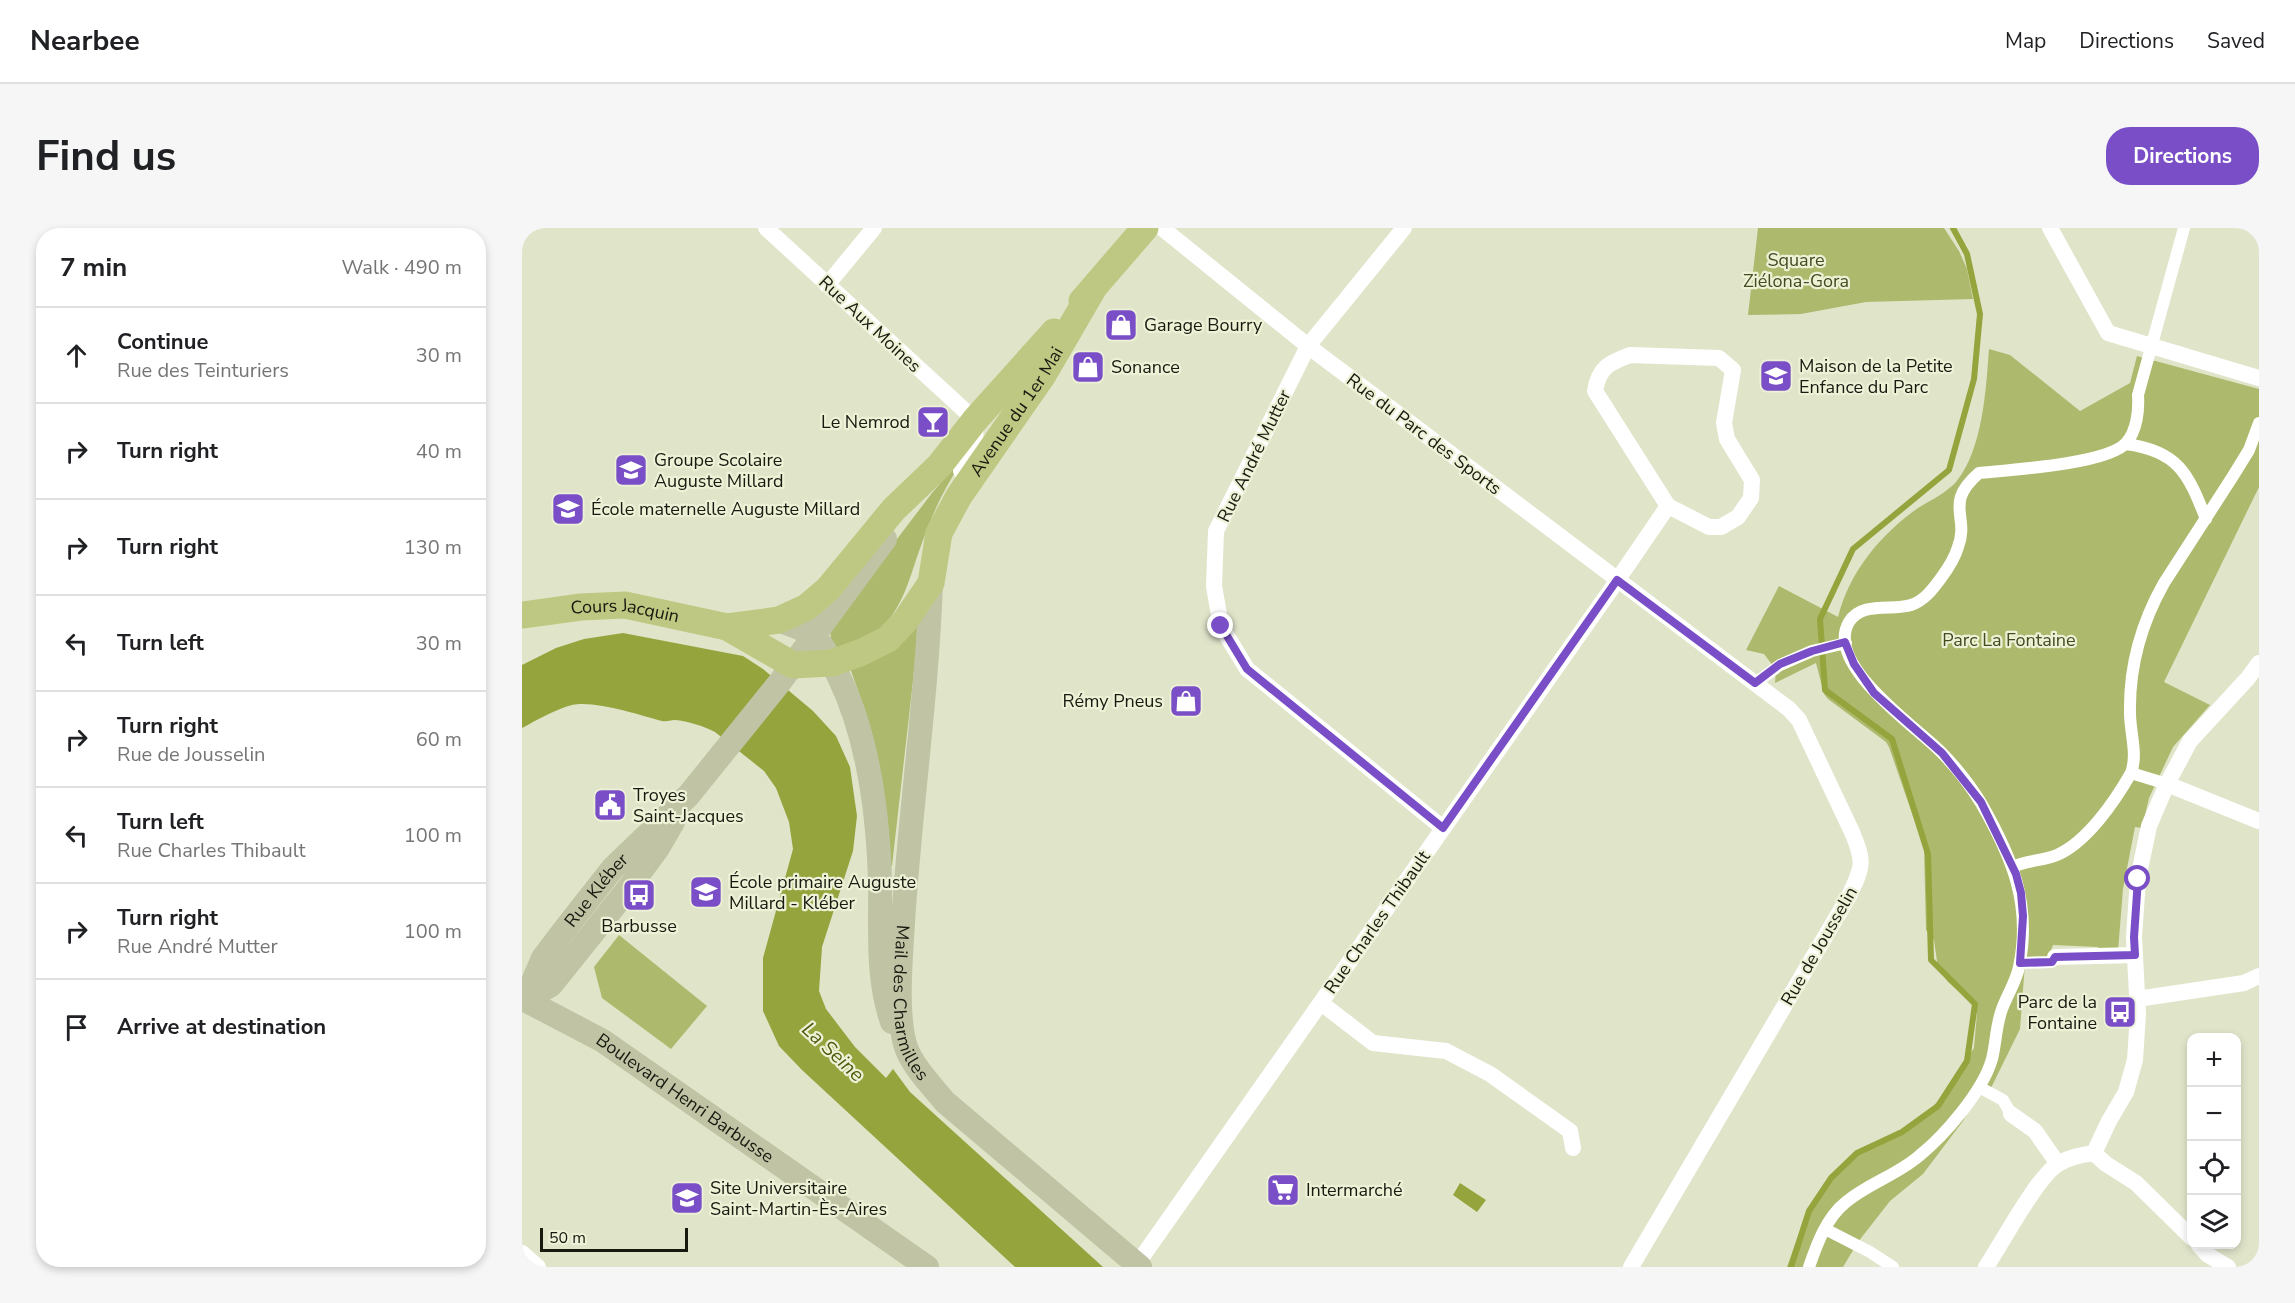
<!DOCTYPE html>
<html lang="en">
<head>
<meta charset="utf-8">
<style>
	:root { --surface:#fff; --page:#f6f6f6; --text:#202124; --muted:#757577; --line:#e0e0e0; --accent:#794ec7 }
	body { margin:0; font-family:"Nunito Sans",sans-serif; background:var(--page); color:var(--text) }
	.controls { position:absolute; right:18px; bottom:18px; display:grid; overflow:hidden; border-radius:12px; box-shadow:0 3px 9px #0003 }
	.controls button { width:54px; height:54px; display:grid; place-items:center; padding:0; border:0; border-bottom:2px solid var(--line); background:var(--surface); color:var(--text); font:30px sans-serif }
	.scale { position:absolute; left:18px; bottom:15px; width:148px; box-sizing:border-box; padding-left:6px; border:3px solid #181a10; border-top:0; font-size:16px; line-height:21px; white-space:nowrap; color:#181a10; -webkit-text-stroke:4px #edf2d7; paint-order:stroke }
	.stop { position:absolute; width:18px; height:18px; margin:-14px; border:4px solid #794ec7; border-radius:50%; background:#fff }
	.stop.end { background:#794ec7; border-color:#fff; box-shadow:0 2px 6px #0008 }
	.list { margin:0; padding:0; list-style:none }
	h2 { display:flex; justify-content:space-between; align-items:center; height:78px; margin:0; padding:0 24px; font-size:26px }
	h2 small { font-size:20px; font-weight:400; color:var(--muted) }
	.list li { display:grid; grid-template-columns:39px 1fr auto; gap:18px; align-items:center; box-sizing:border-box; height:96px; padding:0 24px; border-top:2px solid var(--line) }
	.list b { display:block; font-size:22px; white-space:nowrap }
	.list p { margin:0; font-size:20px; white-space:nowrap; color:var(--muted) }
	.list em { font-size:20px; font-style:normal; color:var(--muted) }
	.icon { flex:none; width:33px; height:33px; fill:none; stroke:currentColor; stroke-width:2; stroke-linecap:round; stroke-linejoin:round }
	.map { position:relative; flex:none; width:1737px; height:1039px; overflow:hidden; border-radius:24px }
	header { display:flex; align-items:center; gap:36px; box-sizing:border-box; height:84px; padding:0 30px; background:var(--surface); border-bottom:2px solid var(--line) }
	header strong { font-size:28px }
	nav { display:flex; gap:33px; margin-inline-start:auto; font-size:21px }
	.intro { display:flex; align-items:center; justify-content:space-between; box-sizing:border-box; height:144px; padding:0 36px }
	h1 { margin:0; font-size:42px }
	.button { padding:15px 27px; border-radius:24px; background:var(--accent); color:#fff; font-size:21px; font-weight:700 }
	main { display:flex; gap:36px; padding:0 36px }
	aside { flex:1; background:var(--surface); border-radius:24px; box-shadow:0 3px 9px #0003 }
	.map>svg:first-child { display:block }
	.green { fill:#adb96c }
	.water { fill:#96a43d }
	.lines { fill:none; stroke-linecap:round; stroke-linejoin:round }
	.stream { stroke:#96a43d; stroke-width:6 }
	.pedestrian { stroke:#fff; stroke-width:12 }
	.minor { stroke:#fff; stroke-width:16 }
	.secondary { stroke:#c0c4a5; stroke-width:24 }
	.primary { stroke:#bfc882; stroke-width:27 }
	.route { stroke:#794ec7; stroke-width:8 }
	.labels { text-anchor:middle; dominant-baseline:central; stroke-width:4.5; stroke-linejoin:round; paint-order:stroke }
	.park-label { font-size:18px; fill:#444b21; stroke:#edf2d7 }
	.street-label { font-size:18px; fill:#181a10; stroke:#edf2d7 }
	.poi-label { font-size:18px; fill:#181a10; stroke:#edf2d7; text-anchor:start }
	.water-label { font-size:20px; font-style:italic; fill:#515a0e; stroke:#edf2d7 }
</style>
</head>
<body>
<header>
<strong>Nearbee</strong>
<nav><a>Map</a><a>Directions</a><a>Saved</a></nav>
</header>
<div class="intro"><h1>Find us</h1><a class="button">Directions</a></div>
<main>
<aside>
<h2>7 min<small>Walk · 490 m</small></h2>
<ul class="list">
<li><svg class="icon" aria-label="ahead" viewBox="0 0 24 24"><path d="M12 20V5M6 11l6-6 6 6"/></svg><div><b>Continue</b><p>Rue des Teinturiers</p></div><em>30 m</em></li>
<li><svg class="icon" aria-label="right" viewBox="0 0 24 24"><path d="M7 20v-9h11M14 6l5 5-5 5"/></svg><div><b>Turn right</b></div><em>40 m</em></li>
<li><svg class="icon" aria-label="right" viewBox="0 0 24 24"><path d="M7 20v-9h11M14 6l5 5-5 5"/></svg><div><b>Turn right</b></div><em>130 m</em></li>
<li><svg class="icon" aria-label="left" viewBox="0 0 24 24"><path d="M17 20v-9H6M10 6l-5 5 5 5"/></svg><div><b>Turn left</b></div><em>30 m</em></li>
<li><svg class="icon" aria-label="right" viewBox="0 0 24 24"><path d="M7 20v-9h11M14 6l5 5-5 5"/></svg><div><b>Turn right</b><p>Rue de Jousselin</p></div><em>60 m</em></li>
<li><svg class="icon" aria-label="left" viewBox="0 0 24 24"><path d="M17 20v-9H6M10 6l-5 5 5 5"/></svg><div><b>Turn left</b><p>Rue Charles Thibault</p></div><em>100 m</em></li>
<li><svg class="icon" aria-label="right" viewBox="0 0 24 24"><path d="M7 20v-9h11M14 6l5 5-5 5"/></svg><div><b>Turn right</b><p>Rue André Mutter</p></div><em>100 m</em></li>
<li><svg class="icon" aria-label="arrive" viewBox="0 0 24 24"><path d="M6 21V4h12l-3 4 3 4H6"/></svg><div><b>Arrive at destination</b></div></li>
</ul>
</aside>
<div class="map">
<svg width="1737" height="1039" viewBox="0 0 1737 1039">
	<rect width="100%" height="100%" fill="#e0e5ca"/>
	<path class="green" d="M1236 0H1422L1437 23 1445 41 1451 71 1344 74 1279 86 1226 87Z
		M1467 121 1488 127 1558 183 1608 155 1615 128 1737 161V259L1642 454 1688 477 1651 519 1627 570 1620 600 1613 599 1601 661 1596 723 1577 724 1576 719 1531 717 1528 725V736H1503L1498 801 1468 862 1461 859 1441 893 1401 946 1368 973 1336 1014 1321 1039H1265L1285 982 1314 944 1331 927 1383 902 1400 890 1416 873 1452 820 1455 785 1449 774 1426 754 1416 740 1412 712 1404 702 1402 620 1367 519 1364 514 1306 471 1302 466 1294 435 1253 455 1254 442 1242 426 1224 422 1257 358 1316 389C1327 344 1359 306 1396 280 1409 272 1424 265 1434 254 1461 221 1464 161 1467 121Z
		M434 237H438C421 262 410 287 400 315 389 344 383 376 361 398 350 410 331 414 316 420L310 417 308 403 318 386 410 265Z
		M398 391 370 638 367 637 346 491 328 440Z
		M97 707 185 778 149 821 80 770 72 739Z"/>
	<path class="water" d="M101 405 221 428 241 441 291 483 314 508 328 539 335 588 331 623 300 719 297 763 304 781 333 819 364 850 371 841 388 864 581 1039H493L280 842 257 818 241 783V730L271 621 267 594 254 560 242 543 193 504C181 498 166 493 153 492 148 492 144 494 140 493 117 487 73 472 50 477 34 481 15 492 0 500V437L34 420 62 411Z
		M938 955 964 972 955 984 931 967Z"/>
	<g class="lines">
		<path class="stream" d="M1269 1039 1287 983 1309 950 1335 925 1380 904 1416 878 1445 833 1453 776 1409 732 1406 626 1370 511 1303 462 1298 391 1331 321 1427 242 1452 151 1458 86 1445 26 1431 0"/>
		<path class="pedestrian" d="M1604 216C1656 223 1666 245 1684 291
			M1233 455 1258 437 1290 423 1324 415
			M1609 545 1645 556
			M1490 639C1505 632 1521 633 1535 627 1565 614 1593 573 1609 545 1616 526 1608 505 1608 485 1607 439 1620 394 1642 355L1711 248 1727 222 1737 195
			M1498 735 1530 734 1533 729
			M1457 859 1481 872 1489 886
			M1303 1001 1348 1024 1371 1039
			M1287 1039C1295 1016 1304 990 1324 974 1347 955 1375 947 1397 928 1423 907 1461 863 1470 831 1474 815 1474 797 1480 781 1485 767 1494 754 1497 739 1510 676 1490 629 1459 575 1448 557 1433 538 1418 523 1393 498 1302 436 1327 394 1340 373 1370 383 1389 377 1402 373 1411 361 1419 350 1425 342 1433 329 1436 319 1448 288 1421 276 1457 245 1487 242 1586 236 1604 215 1615 203 1617 182 1616 167L1662 0"/>
		<path class="minor" d="M244 0 453 192C455 216 452 223 439 243
			M640 0 786 118 1267 481 1277 492 1330 604C1343 635 1341 638 1327 668L1109 1039
			M882 0 786 118 694 303 692 358 699 398 725 441 921 600
			M1528 0 1586 105 1737 150
			M305 57 352 0
			M1108 127 1197 130 1211 142 1202 195 1205 211 1230 252 1229 270 1216 289 1199 299H1187L1146 278 1073 163C1077 139 1087 135 1108 127Z
			M1645 556 1737 593
			M1533 729 1613 727
			M1615 771 1722 755 1737 748
			M799 775 851 815 924 823 968 846 1048 903 1051 920
			M1489 886 1513 903 1536 936
			M1572 925 1587 893 1604 864 1613 832 1616 786 1612 709 1616 651 1627 598 1645 556 1668 513 1726 450 1737 435
			M1572 925 1584 936 1614 955 1670 1010
			M1676 1016 1686 1027 1706 1039
			M0 1025 16 1039
			M613 1039 1090 360 1146 278
			M1464 1039C1480 1015 1515 949 1536 936 1547 929 1560 927 1572 925"/>
		<g class="secondary">
			<path id="s1" d="M409 355C405 469 388 582 381 695 379 730 373 791 385 822 393 841 410 858 423 874L618 1039"/>
			<path d="M257 392C267 397 281 400 290 407 300 414 312 438 317 449 347 511 356 585 358 653 359 701 354 748 370 794"/>
			<path id="s2" d="M3 772 21 730 43 701 91 640 166 568 258 454 363 311"/>
			<path id="s3" d="M3 772 81 813 405 1039"/>
			<path d="M3 772 29 757 106 661 136 620 151 594"/>
		</g>
		<g class="primary">
			<path d="M560 73 623 0"/>
			<path id="s4" d="M0 387 59 379 103 377 205 399 271 437 310 435 340 424 366 411 383 393 409 355 417 305 437 268 521 147 571 61"/>
			<path d="M205 399 257 392 285 379 306 361 372 281 417 238 453 192 532 104"/>
		</g>
	</g>
	<g class="lines">
		<path class="route" d="M699 398 725 441 921 600 1095 352 1233 455 1258 436 1290 423 1323 414 1332 436 1352 465 1420 525 1459 574 1494 646 1499 665 1501 688 1498 735 1530 734 1533 729 1613 727 1612 709 1616 651"/>
	</g>
	<defs>
		<symbol id="shop-square" viewBox="-11 -11 22 22"><rect x="-9" y="-9" width="18" height="18" rx="4" fill="#794ec7" stroke="#edf2d7"/><path d="M-5-2.5h2.3a2.7 3.5 0 0 1 5.4 0H5L5.5 6h-11ZM-1.5-2.5h3a1.5 2.3 0 0 0-3 0Z" fill="#fff"/></symbol>
		<symbol id="school-square" viewBox="-11 -11 22 22"><rect x="-9" y="-9" width="18" height="18" rx="4" fill="#794ec7" stroke="#edf2d7"/><path d="M0-5L7-2L0 1L-7-2ZM-4 1L0 2.5L4 1V4Q0 6-4 4Z" fill="#fff"/></symbol>
		<symbol id="bar-square" viewBox="-11 -11 22 22"><rect x="-9" y="-9" width="18" height="18" rx="4" fill="#794ec7" stroke="#edf2d7"/><path d="M-6-5H6L.8 .8V4.5H3.5V6h-7V4.5H-.8V.8Z" fill="#fff"/></symbol>
		<symbol id="civic-square" viewBox="-11 -11 22 22"><rect x="-9" y="-9" width="18" height="18" rx="4" fill="#794ec7" stroke="#edf2d7"/><path d="M-.6-6.5H3V-4.5H.6V-3L4-1V1h2V6H-6V1h2V-1L-.6-3ZM-1.2 2.5V6h2.4V2.5Z" fill="#fff"/></symbol>
		<symbol id="bus-square" viewBox="-11 -11 22 22"><rect x="-9" y="-9" width="18" height="18" rx="4" fill="#794ec7" stroke="#edf2d7"/><path d="M-5-6H5V4H4V6H2V4H-2V6H-4V4H-5ZM-3.5-4V0h7V-4ZM-3.5 1.2v1.5H-2V1.2ZM2 1.2v1.5H3.5V1.2Z" fill="#fff"/></symbol>
		<symbol id="supermarket-square" viewBox="-11 -11 22 22"><rect x="-9" y="-9" width="18" height="18" rx="4" fill="#794ec7" stroke="#edf2d7"/><path d="M-6-5.5h2.5l.6 2H6L4.5 2H-2.5L-4.4-4H-6ZM-1.5 3.2a1.3 1.3 0 1 0 .1 0ZM3 3.2a1.3 1.3 0 1 0 .1 0Z" fill="#fff"/></symbol>
		<symbol id="university-square" viewBox="-11 -11 22 22"><rect x="-9" y="-9" width="18" height="18" rx="4" fill="#794ec7" stroke="#edf2d7"/><path d="M0-5L7-2L0 1L-7-2ZM-4 1L0 2.5L4 1V4Q0 6-4 4Z" fill="#fff"/></symbol>
	</defs>
	<g fill-rule="evenodd">
		<use href="#shop-square" x="580" y="78" width="38" height="38"/>
		<use href="#shop-square" x="547" y="120" width="38" height="38"/>
		<use href="#school-square" x="1235" y="129" width="38" height="38"/>
		<use href="#bar-square" x="392" y="175" width="38" height="38"/>
		<use href="#school-square" x="90" y="223" width="38" height="38"/>
		<use href="#school-square" x="27" y="262" width="38" height="38"/>
		<use href="#shop-square" x="645" y="454" width="38" height="38"/>
		<use href="#civic-square" x="69" y="558" width="38" height="38"/>
		<use href="#school-square" x="165" y="645" width="38" height="38"/>
		<use href="#bus-square" x="98" y="648" width="38" height="38"/>
		<use href="#bus-square" x="1579" y="765" width="38" height="38"/>
		<use href="#supermarket-square" x="742" y="943" width="38" height="38"/>
		<use href="#university-square" x="146" y="951" width="38" height="38"/>
	</g>
	<g class="labels">
		<g class="park-label">
			<text x="1274" y="32">Square<tspan x="1274" dy="21">Ziélona-Gora</tspan></text>
			<text x="1487" y="412">Parc La Fontaine</text>
		</g>
		<g class="street-label">
			<text transform="translate(348 96) rotate(43)">Rue Aux Moines</text>
			<text stroke="none"><textPath href="#s4" startOffset="650">Avenue du 1er Mai</textPath></text>
			<text transform="translate(902 206) rotate(37)">Rue du Parc des Sports</text>
			<text transform="translate(732 228) rotate(-64)">Rue André Mutter</text>
			<text stroke="none"><textPath href="#s4" startOffset="104">Cours Jacquin</textPath></text>
			<text stroke="none"><textPath href="#s2" startOffset="132">Rue Kléber</textPath></text>
			<text transform="translate(855 694) rotate(-55)">Rue Charles Thibault</text>
			<text transform="translate(1297 718) rotate(-60)">Rue de Jousselin</text>
			<text stroke="none"><textPath href="#s1" startOffset="423">Mail des Charmilles</textPath></text>
			<text stroke="none"><textPath href="#s3" startOffset="188">Boulevard Henri Barbusse</textPath></text>
		</g>
		<g class="poi-label">
			<text x="622" y="97">Garage Bourry</text>
			<text x="1277" y="138">Maison de la Petite<tspan x="1277" dy="21">Enfance du Parc</tspan></text>
			<text x="589" y="139">Sonance</text>
			<text x="388" y="194" text-anchor="end">Le Nemrod</text>
			<text x="132" y="232">Groupe Scolaire<tspan x="132" dy="21">Auguste Millard</tspan></text>
			<text x="69" y="281">École maternelle Auguste Millard</text>
			<text x="641" y="473" text-anchor="end">Rémy Pneus</text>
			<text x="111" y="567">Troyes<tspan x="111" dy="21">Saint-Jacques</tspan></text>
			<text x="207" y="654">École primaire Auguste<tspan x="207" dy="21">Millard - Kléber</tspan></text>
			<text x="117" y="698" text-anchor="middle">Barbusse</text>
			<text x="1575" y="774" text-anchor="end">Parc de la<tspan x="1575" dy="21">Fontaine</tspan></text>
			<text x="188" y="960">Site Universitaire<tspan x="188" dy="21">Saint-Martin-Ès-Aires</tspan></text>
			<text x="784" y="962">Intermarché</text>
		</g>
		<g class="water-label">
			<text transform="translate(311 824) rotate(43)">La Seine</text>
		</g>
	</g>
</svg>
<div class="controls">
<button>+</button>
<button>−</button>
<button><svg class="icon" aria-label="locate" viewBox="0 0 24 24"><circle cx="12" cy="12" r="6"/><path d="M12 2v4M12 18v4M2 12h4M18 12h4"/></svg></button>
<button><svg class="icon" aria-label="layers" viewBox="0 0 24 24"><path d="M12 4l9 5-9 5-9-5zM3 14l9 5 9-5"/></svg></button>
</div>
<div class="scale">50 m</div>
<div class="stop" style="left:1616px;top:651px"></div>
<div class="stop end" style="left:699px;top:398px"></div>
</div>
</main>
</body>
</html>
